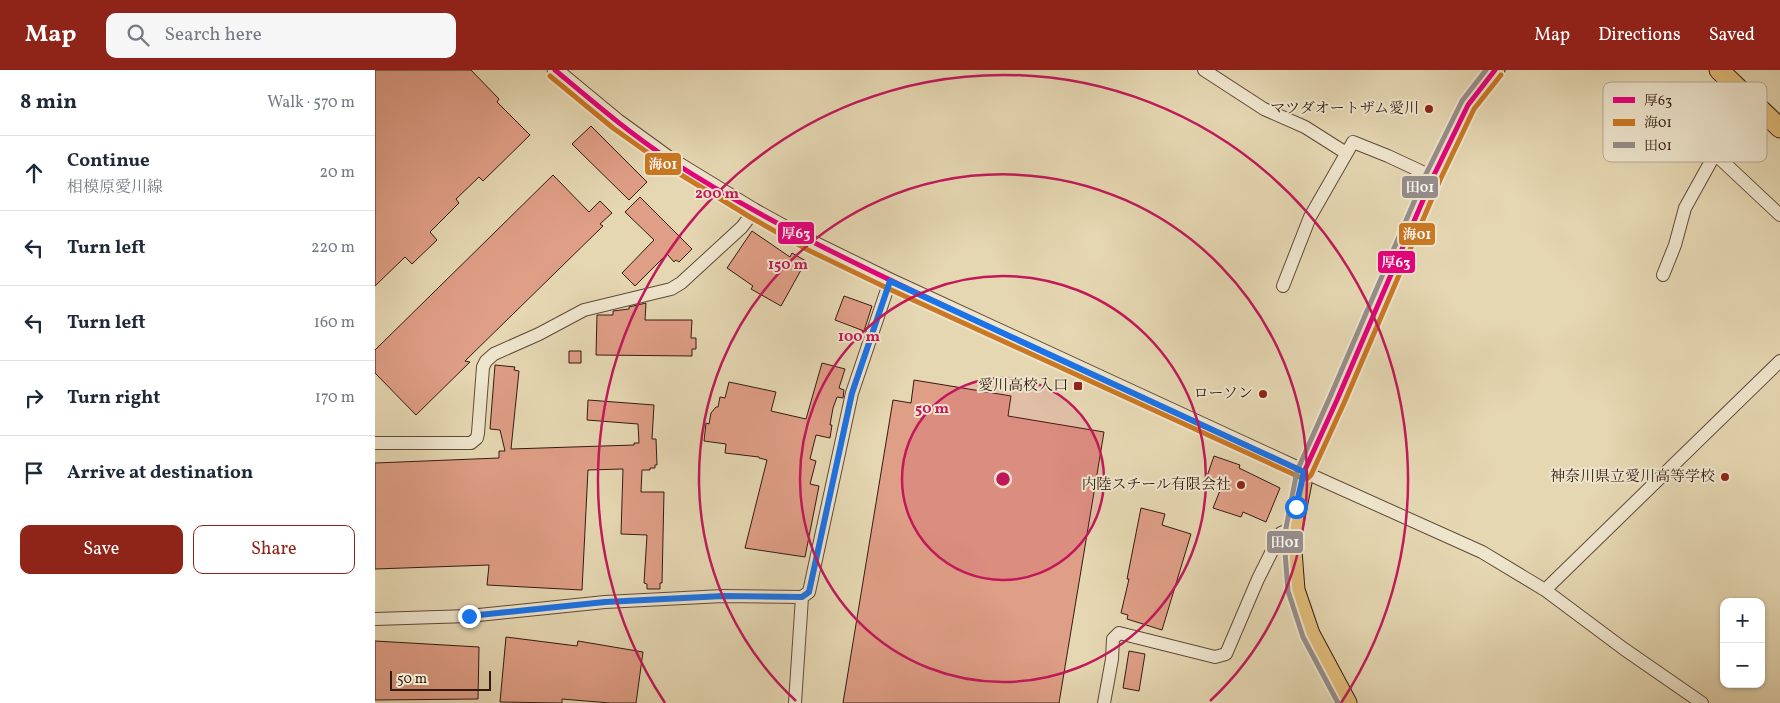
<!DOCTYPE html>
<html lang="en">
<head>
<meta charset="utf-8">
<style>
	:root { --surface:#fff; --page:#f6f6f7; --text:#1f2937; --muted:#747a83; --line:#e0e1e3; --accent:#8f2418 }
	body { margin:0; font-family:Vollkorn,"Noto Serif JP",serif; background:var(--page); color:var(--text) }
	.controls { position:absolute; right:15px; bottom:15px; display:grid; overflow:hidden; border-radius:10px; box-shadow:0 1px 4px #0004 }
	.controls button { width:45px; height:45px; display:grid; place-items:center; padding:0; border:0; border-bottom:1px solid var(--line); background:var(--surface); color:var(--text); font:25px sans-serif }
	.scale { position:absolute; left:15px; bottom:12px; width:101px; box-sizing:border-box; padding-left:5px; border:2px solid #341a11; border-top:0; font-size:14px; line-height:18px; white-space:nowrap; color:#341a11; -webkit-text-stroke:4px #eee5cd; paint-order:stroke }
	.stop { position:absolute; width:15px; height:15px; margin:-11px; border:4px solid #1a73e8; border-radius:50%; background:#fff }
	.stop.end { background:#1a73e8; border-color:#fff; box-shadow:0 1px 5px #0008 }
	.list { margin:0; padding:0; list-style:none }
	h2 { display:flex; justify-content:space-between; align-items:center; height:65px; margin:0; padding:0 20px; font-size:21px }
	h2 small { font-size:16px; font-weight:400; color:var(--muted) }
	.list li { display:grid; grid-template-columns:32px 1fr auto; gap:15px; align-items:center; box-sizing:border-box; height:75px; padding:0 20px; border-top:1px solid var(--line) }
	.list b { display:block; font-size:19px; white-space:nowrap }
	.list p { margin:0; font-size:16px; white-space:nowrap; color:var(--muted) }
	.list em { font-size:16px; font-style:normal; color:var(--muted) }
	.actions { display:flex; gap:10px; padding:15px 20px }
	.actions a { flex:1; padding:11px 0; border:1px solid var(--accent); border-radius:10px; text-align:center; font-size:18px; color:var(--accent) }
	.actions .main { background:var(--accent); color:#fff }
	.icon { flex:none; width:28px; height:28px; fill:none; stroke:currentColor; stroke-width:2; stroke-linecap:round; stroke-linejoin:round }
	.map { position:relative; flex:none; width:1405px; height:633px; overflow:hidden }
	header { display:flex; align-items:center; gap:30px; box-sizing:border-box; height:70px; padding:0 25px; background:var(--accent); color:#fff }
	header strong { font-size:24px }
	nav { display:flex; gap:28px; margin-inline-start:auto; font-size:18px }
	.search { width:350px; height:45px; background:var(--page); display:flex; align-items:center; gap:12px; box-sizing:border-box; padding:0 18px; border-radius:10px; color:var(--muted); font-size:19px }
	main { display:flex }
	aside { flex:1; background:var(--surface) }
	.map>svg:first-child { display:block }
	.building { fill:#df9e86; stroke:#341a11 }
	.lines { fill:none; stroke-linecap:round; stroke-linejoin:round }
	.minor-casing { stroke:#604939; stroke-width:14 }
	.tertiary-casing { stroke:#604939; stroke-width:17 }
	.primary-casing { stroke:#341a11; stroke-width:21 }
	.minor { stroke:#eee5cd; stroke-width:12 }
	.tertiary { stroke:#eee5cd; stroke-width:15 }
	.primary { stroke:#e2bc79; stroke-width:19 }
	.bus-1-casing { stroke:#eee5cd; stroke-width:9 }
	.bus-2-casing { stroke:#eee5cd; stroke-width:9 }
	.bus-3-casing { stroke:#eee5cd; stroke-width:9 }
	.bus-1 { stroke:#e5007d; stroke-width:5 }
	.bus-2 { stroke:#ca7823; stroke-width:5 }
	.bus-3 { stroke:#968e8c; stroke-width:5 }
	.route { stroke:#1a73e8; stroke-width:6 }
	.ring { fill:none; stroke:#c2185b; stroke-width:2.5 }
	.poi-dot { fill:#8f2418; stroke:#eee5cd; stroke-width:2 }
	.labels { text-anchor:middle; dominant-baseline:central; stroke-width:4; stroke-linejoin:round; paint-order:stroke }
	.poi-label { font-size:15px; fill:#341a11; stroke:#eee5cd; text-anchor:end }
	.key { fill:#eee5cd; stroke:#b6a895; stroke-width:1 }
	.key-label { font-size:14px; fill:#341a11 }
	.centre { fill:#c2185b; stroke:#eee5cd; stroke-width:2.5 }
	.ring-label { font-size:15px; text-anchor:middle; font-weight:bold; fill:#c2185b; stroke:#eee5cd; stroke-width:4; stroke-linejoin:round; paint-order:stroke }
	.line-badge { stroke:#eee5cd; stroke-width:2 }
	.badge-label { font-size:14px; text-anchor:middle; font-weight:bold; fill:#fff }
</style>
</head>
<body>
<header>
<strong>Map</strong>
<div class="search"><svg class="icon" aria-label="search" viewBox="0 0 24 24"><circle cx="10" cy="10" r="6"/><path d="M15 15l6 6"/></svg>Search here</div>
<nav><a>Map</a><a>Directions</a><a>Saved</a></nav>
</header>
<main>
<aside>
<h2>8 min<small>Walk · 570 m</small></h2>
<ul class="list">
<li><svg class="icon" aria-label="ahead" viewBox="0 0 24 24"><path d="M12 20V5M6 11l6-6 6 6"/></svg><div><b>Continue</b><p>相模原愛川線</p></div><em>20 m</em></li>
<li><svg class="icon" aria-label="left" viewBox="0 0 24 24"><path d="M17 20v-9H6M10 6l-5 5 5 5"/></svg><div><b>Turn left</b></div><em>220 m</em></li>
<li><svg class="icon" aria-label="left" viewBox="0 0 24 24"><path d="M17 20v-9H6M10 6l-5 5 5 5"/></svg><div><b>Turn left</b></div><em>160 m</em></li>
<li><svg class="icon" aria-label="right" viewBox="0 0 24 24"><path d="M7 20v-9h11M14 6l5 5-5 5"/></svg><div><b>Turn right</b></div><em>170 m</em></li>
<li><svg class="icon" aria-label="arrive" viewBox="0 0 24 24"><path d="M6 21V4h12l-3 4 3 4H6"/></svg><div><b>Arrive at destination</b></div></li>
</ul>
<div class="actions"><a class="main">Save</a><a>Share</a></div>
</aside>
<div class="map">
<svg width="1405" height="633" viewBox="0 0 1405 633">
	<rect width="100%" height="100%" fill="#e5d7b2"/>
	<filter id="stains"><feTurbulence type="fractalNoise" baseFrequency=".004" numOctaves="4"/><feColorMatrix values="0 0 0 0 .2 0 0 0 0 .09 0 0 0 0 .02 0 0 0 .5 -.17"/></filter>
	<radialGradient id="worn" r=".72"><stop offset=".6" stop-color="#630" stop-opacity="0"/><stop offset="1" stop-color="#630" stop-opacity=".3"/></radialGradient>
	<path class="building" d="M0 0H96L124 29 122 32 155 65 108 111 104 107 81 129 84 133 55 162 62 170 37 194 30 187 0 216Z
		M216 56 272 112 254 130 197 74Z
		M178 105 214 142 225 131 237 143 225 154 228 156 90 291 95 292 41 345 0 303V280Z
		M265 127 317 179 304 192 301 190 299 192 292 184 260 216 247 203 279 170 250 142Z
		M377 161 415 187 417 183 431 191 406 236 376 219 378 216 352 198Z
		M469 226 497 236 489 261 460 250Z
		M271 233 270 250H317L316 268H321V279H317V286L221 285 222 245H238V241L254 239V237Z
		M194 281H206V293H194Z
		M447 293 470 299 464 318 469 320 468 328 462 327 458 338 455 355H457L455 368 441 365 435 389 441 391 435 414 444 416 430 487 370 478 392 390 384 388V387L350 383 351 374 329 371 331 353 334 354 336 343 341 337H343L345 327 350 328 354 312 401 322 396 341 431 349Z
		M120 295 140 297 139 300 144 301 136 379 259 375V373H264L263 354 212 350 213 330 279 335 277 369H281L282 395H280V398H275V400H267L266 422H289L287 513H285V519H272V514L269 513 272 465 246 464 248 399 213 400 207 520 112 515 114 495 0 499V393L124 388V381H130L125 360 115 359Z
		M539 310 636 326 633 346 729 362 684 633H468L518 330 536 333Z
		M839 386 865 395 864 398 905 418 891 452 868 442 866 447 838 438 846 418 830 412Z
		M766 438 790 444 787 455 816 464 787 560 752 549 753 545 746 543 754 509H752Z
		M131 567 202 576 203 571 268 582 261 633H235L187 629V633L125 632Z
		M0 571 104 577 103 629 0 630Z
		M754 581 770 584 764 621 748 618Z"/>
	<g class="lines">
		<defs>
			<path id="minor" d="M829 0 889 39 930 57 971 83
				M1340 84 1355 62 1380 34
				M1288 205 1300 175 1310 138 1340 84 1405 145
				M908 216 935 147 978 72 1013 86 1058 107
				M0 373H96L102 368 103 363 108 297 111 291 119 284 164 264 209 240 296 219 306 213 367 157 379 141
				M929 402 1107 482 1170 520 1249 579 1327 633
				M1170 520 1405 291
				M0 549 94 546 230 532 348 526 427 527 434 522 477 323 515 211
				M420 633 427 527
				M729 633 737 589 738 569 744 563 840 587 851 584 883 509 906 463 918 458"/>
			<path id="tertiary" d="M180 0 243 52 294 89 379 141 437 173 515 211 929 402"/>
			<path id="primary" d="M1344 0 1405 58
				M972 633 935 564 920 520 917 481 918 458 929 402 962 330 1058 107 1093 35 1120 0"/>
		</defs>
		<use href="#minor" class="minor-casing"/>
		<use href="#tertiary" class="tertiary-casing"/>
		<use href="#primary" class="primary-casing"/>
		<use href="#minor" class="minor"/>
		<use href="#tertiary" class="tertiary"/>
		<use href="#primary" class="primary"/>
		<defs>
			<path id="bus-1" d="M180 0C217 31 254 63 295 90 398 157 510 208 621 260 724 307 826 355 929 402L962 330 1058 107 1093 35 1120 0"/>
			<path id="bus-2" d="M175 6 238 58 290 95 375 147 433 180 512 218 929 409 933 408 936 405 969 333 1065 110 1099 39 1126 5"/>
			<path id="bus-3" d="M963 633 928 567 913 521 910 482 911 458 922 401 955 327 1051 104 1087 31 1111 0"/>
		</defs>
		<use href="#bus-1" class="bus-1-casing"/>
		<use href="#bus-2" class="bus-2-casing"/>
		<use href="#bus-3" class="bus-3-casing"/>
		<use href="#bus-1" class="bus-1"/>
		<use href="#bus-2" class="bus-2"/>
		<use href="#bus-3" class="bus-3"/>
	</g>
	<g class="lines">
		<path class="route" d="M94 546 230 532 348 526 427 527 434 522 477 323 515 211 929 402 921 437"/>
	</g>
	<circle cx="628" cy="409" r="101" fill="#c2185b" fill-opacity=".12"/>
	<g class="ring">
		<circle cx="628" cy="409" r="101"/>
		<circle cx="628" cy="409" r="203"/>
		<path d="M421 631A304 304 0 1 1 835 631"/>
		<path d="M290 633A405 405 0 1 1 966 633"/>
	</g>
	<g class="poi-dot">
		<circle cx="1054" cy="39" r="5"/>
		<rect x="698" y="311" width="10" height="10" rx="2.5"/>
		<circle cx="888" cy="324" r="5"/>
		<circle cx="1350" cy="407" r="5"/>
		<circle cx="866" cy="415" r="5"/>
	</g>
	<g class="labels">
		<g class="poi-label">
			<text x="1044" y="39">マツダオートザム愛川</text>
			<text x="693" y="316">愛川高校入口</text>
			<text x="878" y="324">ローソン</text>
			<text x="1340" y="407">神奈川県立愛川高等学校</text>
			<text x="856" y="415">内陸スチール有限会社</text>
		</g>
	</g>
	<rect x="1228" y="12" width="164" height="80" rx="8" class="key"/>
	<rect x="1238" y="27" width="22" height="6" fill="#e5007d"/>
	<rect x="1238" y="49" width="22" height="7" fill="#ca7823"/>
	<rect x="1238" y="72" width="22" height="6" fill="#968e8c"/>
	<g class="key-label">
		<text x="1269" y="35">厚63</text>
		<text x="1269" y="57">海01</text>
		<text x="1269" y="80">田01</text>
	</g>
	<circle cx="628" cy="409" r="8" class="centre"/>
	<g class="ring-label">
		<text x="342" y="128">200 m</text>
		<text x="413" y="199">150 m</text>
		<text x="484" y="271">100 m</text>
		<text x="557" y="343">50 m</text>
	</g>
	<g class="line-badge">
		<rect x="269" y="82" width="38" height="24" rx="5" fill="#ca7823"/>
		<rect x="1026" y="105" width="38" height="24" rx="5" fill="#968e8c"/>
		<rect x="402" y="151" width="38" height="24" rx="5" fill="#e5007d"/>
		<rect x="1023" y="152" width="38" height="24" rx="5" fill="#ca7823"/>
		<rect x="1002" y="180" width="39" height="24" rx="5" fill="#e5007d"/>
		<rect x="891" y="460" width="38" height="24" rx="5" fill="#968e8c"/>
	</g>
	<g class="badge-label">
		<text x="288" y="99">海01</text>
		<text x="1045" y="122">田01</text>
		<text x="421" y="168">厚63</text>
		<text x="1042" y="169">海01</text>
		<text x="1021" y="197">厚63</text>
		<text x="910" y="477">田01</text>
	</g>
	<rect width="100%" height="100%" filter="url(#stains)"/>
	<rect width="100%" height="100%" fill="url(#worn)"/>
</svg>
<div class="controls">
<button>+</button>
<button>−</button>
</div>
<div class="scale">50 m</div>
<div class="stop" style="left:921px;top:437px"></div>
<div class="stop end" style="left:94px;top:546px"></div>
</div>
</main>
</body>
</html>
